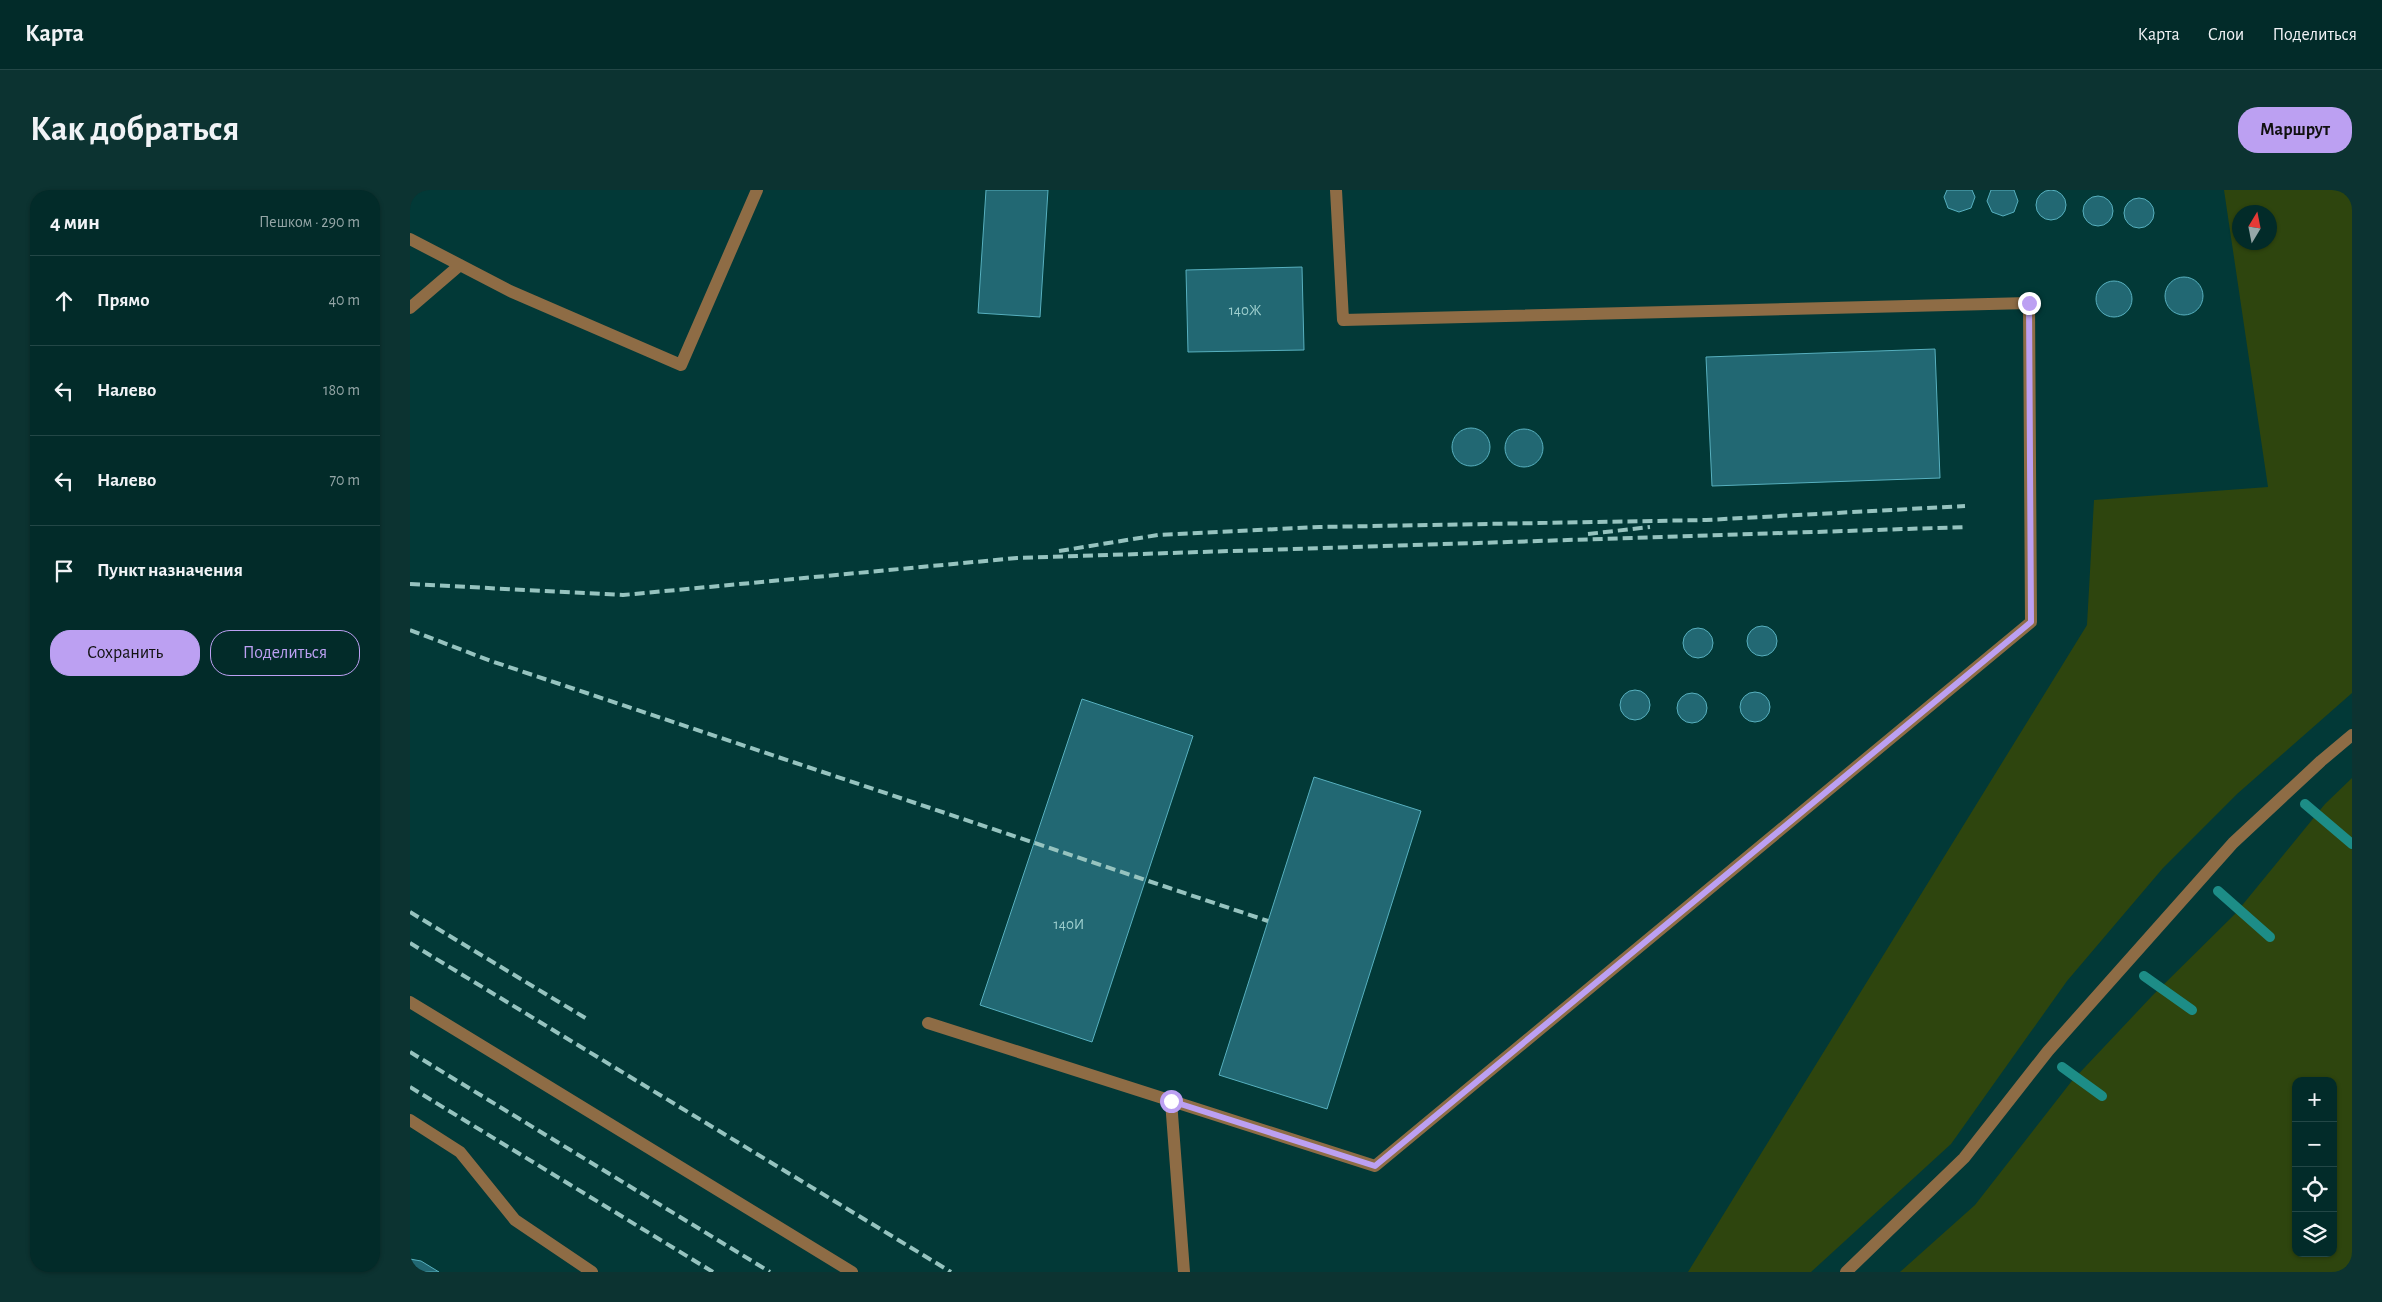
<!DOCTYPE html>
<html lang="ru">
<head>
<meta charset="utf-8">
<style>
	:root { --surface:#022b29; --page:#0c3331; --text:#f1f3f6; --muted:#96a7a8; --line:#234746; --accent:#bca0f2 }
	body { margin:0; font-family:"Alegreya Sans",sans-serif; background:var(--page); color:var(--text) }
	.controls { position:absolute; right:15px; bottom:15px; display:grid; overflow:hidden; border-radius:10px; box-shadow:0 1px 4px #0004 }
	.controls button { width:45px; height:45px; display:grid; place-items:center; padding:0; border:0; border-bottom:1px solid var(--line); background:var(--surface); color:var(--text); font:25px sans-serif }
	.compass { position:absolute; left:1822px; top:15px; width:45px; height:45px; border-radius:50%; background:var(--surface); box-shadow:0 1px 4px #0004; rotate:10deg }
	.stop { position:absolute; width:15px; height:15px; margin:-11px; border:4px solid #bca0f2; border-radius:50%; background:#fff }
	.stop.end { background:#bca0f2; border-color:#fff; box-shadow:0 1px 5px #0008 }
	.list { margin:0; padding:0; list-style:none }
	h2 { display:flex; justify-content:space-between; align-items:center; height:65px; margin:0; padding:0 20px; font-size:21px }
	h2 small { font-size:16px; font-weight:400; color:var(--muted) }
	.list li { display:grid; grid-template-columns:32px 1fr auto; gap:15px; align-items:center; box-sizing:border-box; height:90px; padding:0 20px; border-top:1px solid var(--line) }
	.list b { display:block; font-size:19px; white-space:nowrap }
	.list em { font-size:16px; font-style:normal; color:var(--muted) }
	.actions { display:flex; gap:10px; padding:15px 20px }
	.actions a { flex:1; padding:11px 0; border:1px solid var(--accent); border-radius:20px; text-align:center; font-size:18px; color:var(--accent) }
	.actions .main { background:var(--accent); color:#111 }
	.icon { flex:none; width:28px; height:28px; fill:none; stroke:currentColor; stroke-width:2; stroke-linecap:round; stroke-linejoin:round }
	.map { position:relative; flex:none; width:1942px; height:1082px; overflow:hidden; border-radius:20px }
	header { display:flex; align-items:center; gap:30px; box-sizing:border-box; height:70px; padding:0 25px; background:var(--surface); border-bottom:1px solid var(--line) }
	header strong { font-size:24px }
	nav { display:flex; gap:28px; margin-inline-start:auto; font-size:18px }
	.intro { display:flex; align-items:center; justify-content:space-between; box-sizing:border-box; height:120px; padding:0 30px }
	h1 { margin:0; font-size:35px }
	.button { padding:12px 22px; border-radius:20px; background:var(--accent); color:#111; font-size:18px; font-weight:700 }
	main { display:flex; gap:30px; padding:0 30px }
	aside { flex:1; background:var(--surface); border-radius:20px; box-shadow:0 1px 4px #0004 }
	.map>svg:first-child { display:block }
	.green { fill:#2e450e; fill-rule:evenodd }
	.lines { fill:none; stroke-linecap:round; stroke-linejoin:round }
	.stream { stroke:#1d8d87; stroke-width:10 }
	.building { fill:#226873; stroke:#57b0bf }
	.minor { stroke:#8e6c45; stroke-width:12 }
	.rail { stroke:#96c3bf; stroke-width:4; stroke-dasharray:10 5; stroke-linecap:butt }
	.route { stroke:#bca0f2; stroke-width:6 }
	.labels { text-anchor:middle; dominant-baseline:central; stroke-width:4; stroke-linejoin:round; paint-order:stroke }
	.number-label { font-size:15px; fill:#9ecfce }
</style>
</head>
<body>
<header>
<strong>Карта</strong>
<nav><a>Карта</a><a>Слои</a><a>Поделиться</a></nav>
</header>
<div class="intro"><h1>Как добраться</h1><a class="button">Маршрут</a></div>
<main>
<aside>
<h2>4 мин<small>Пешком · 290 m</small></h2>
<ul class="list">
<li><svg class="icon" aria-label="ahead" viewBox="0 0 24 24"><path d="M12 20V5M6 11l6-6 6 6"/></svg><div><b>Прямо</b></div><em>40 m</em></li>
<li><svg class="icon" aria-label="left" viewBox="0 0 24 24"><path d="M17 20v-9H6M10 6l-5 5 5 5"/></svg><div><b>Налево</b></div><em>180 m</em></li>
<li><svg class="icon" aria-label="left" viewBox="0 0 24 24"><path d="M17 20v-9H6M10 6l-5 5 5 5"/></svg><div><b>Налево</b></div><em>70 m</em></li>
<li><svg class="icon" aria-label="arrive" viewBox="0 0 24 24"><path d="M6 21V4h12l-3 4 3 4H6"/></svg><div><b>Пункт назначения</b></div></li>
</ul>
<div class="actions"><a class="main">Сохранить</a><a>Поделиться</a></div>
</aside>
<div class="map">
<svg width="1942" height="1082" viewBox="0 0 1942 1082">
	<rect width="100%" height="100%" fill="#023937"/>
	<path class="green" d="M1814 0H1942V503L1827 604 1753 678 1657 791 1541 954 1401 1082H1278L1677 435 1684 310 1858 297ZM1830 22H1860V52H1830Z
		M1942 588V1082H1490L1565 1015 1661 892 1742 806 1825 724 1915 614ZM1886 891H1923V1063H1886Z"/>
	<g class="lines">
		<path class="stream" d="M1895 614 1942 654
			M1808 701 1860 747
			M1734 786 1782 820
			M1652 877 1692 906"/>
	</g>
	<path class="building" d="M576 0H638L630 127 568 123Z
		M1537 0H1562L1565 7 1561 18 1549 22 1538 18 1534 7Z
		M1581 0H1604L1608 11 1604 22 1593 26 1582 22 1577 11Z
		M1626 15a15 15 0 1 1 30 0a15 15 0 1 1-30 0Z
		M1673 21a15 15 0 1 1 30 0a15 15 0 1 1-30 0Z
		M1714 23a15 15 0 1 1 30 0a15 15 0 1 1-30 0Z
		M892 77 894 160 778 162 776 80Z
		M1755 106a19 19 0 1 1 38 0a19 19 0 1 1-38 0Z
		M1686 109a18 18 0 1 1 36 0a18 18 0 1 1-36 0Z
		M1525 159 1530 288 1302 296 1296 167Z
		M1042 257a19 19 0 1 1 38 0a19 19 0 1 1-38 0Z
		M1095 258a19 19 0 1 1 38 0a19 19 0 1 1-38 0Z
		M1337 451a15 15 0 1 1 30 0a15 15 0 1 1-30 0Z
		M1273 453a15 15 0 1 1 30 0a15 15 0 1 1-30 0Z
		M1210 515a15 15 0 1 1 30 0a15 15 0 1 1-30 0Z
		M1330 517a15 15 0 1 1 30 0a15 15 0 1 1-30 0Z
		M1267 518a15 15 0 1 1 30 0a15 15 0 1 1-30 0Z
		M672 509 783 546 682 852 570 815Z
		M904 587 1011 621 917 919 809 885Z
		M0 1069 11 1071 29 1082H0Z"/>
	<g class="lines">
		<path class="minor" d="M0 49 100 101 271 175 347 0
			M0 118 50 75
			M0 812 442 1082
			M518 833 965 976 1621 432 1619 113 933 130 926 0
			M761 911 774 1082
			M0 930 50 962 105 1030 182 1082
			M1436 1082 1554 968 1638 861 1823 653 1911 571 1942 545"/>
		<path class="rail" d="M1178 344 1240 337
			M649 361 748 345 910 337 1296 330 1555 316
			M0 394 213 405 607 368 1557 337
			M0 440 81 471 858 731
			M0 722 177 829
			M0 753 541 1082
			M0 862 360 1082
			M0 897 303 1082"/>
	</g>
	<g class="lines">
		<path class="route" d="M761 911 965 976 1621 432 1619 113"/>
	</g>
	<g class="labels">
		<g class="number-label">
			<text x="835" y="120">140Ж</text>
			<text x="659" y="734">140И</text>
		</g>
	</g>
</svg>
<div class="controls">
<button>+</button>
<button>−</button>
<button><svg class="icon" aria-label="locate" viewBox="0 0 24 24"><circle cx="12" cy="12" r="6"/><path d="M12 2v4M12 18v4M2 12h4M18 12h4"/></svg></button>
<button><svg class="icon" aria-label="layers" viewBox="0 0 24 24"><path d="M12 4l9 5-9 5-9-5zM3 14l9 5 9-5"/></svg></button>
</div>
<svg class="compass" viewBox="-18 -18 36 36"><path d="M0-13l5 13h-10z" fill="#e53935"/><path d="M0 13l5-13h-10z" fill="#96a7a8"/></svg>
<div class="stop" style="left:761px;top:911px"></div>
<div class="stop end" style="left:1619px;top:113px"></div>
</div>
</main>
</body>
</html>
